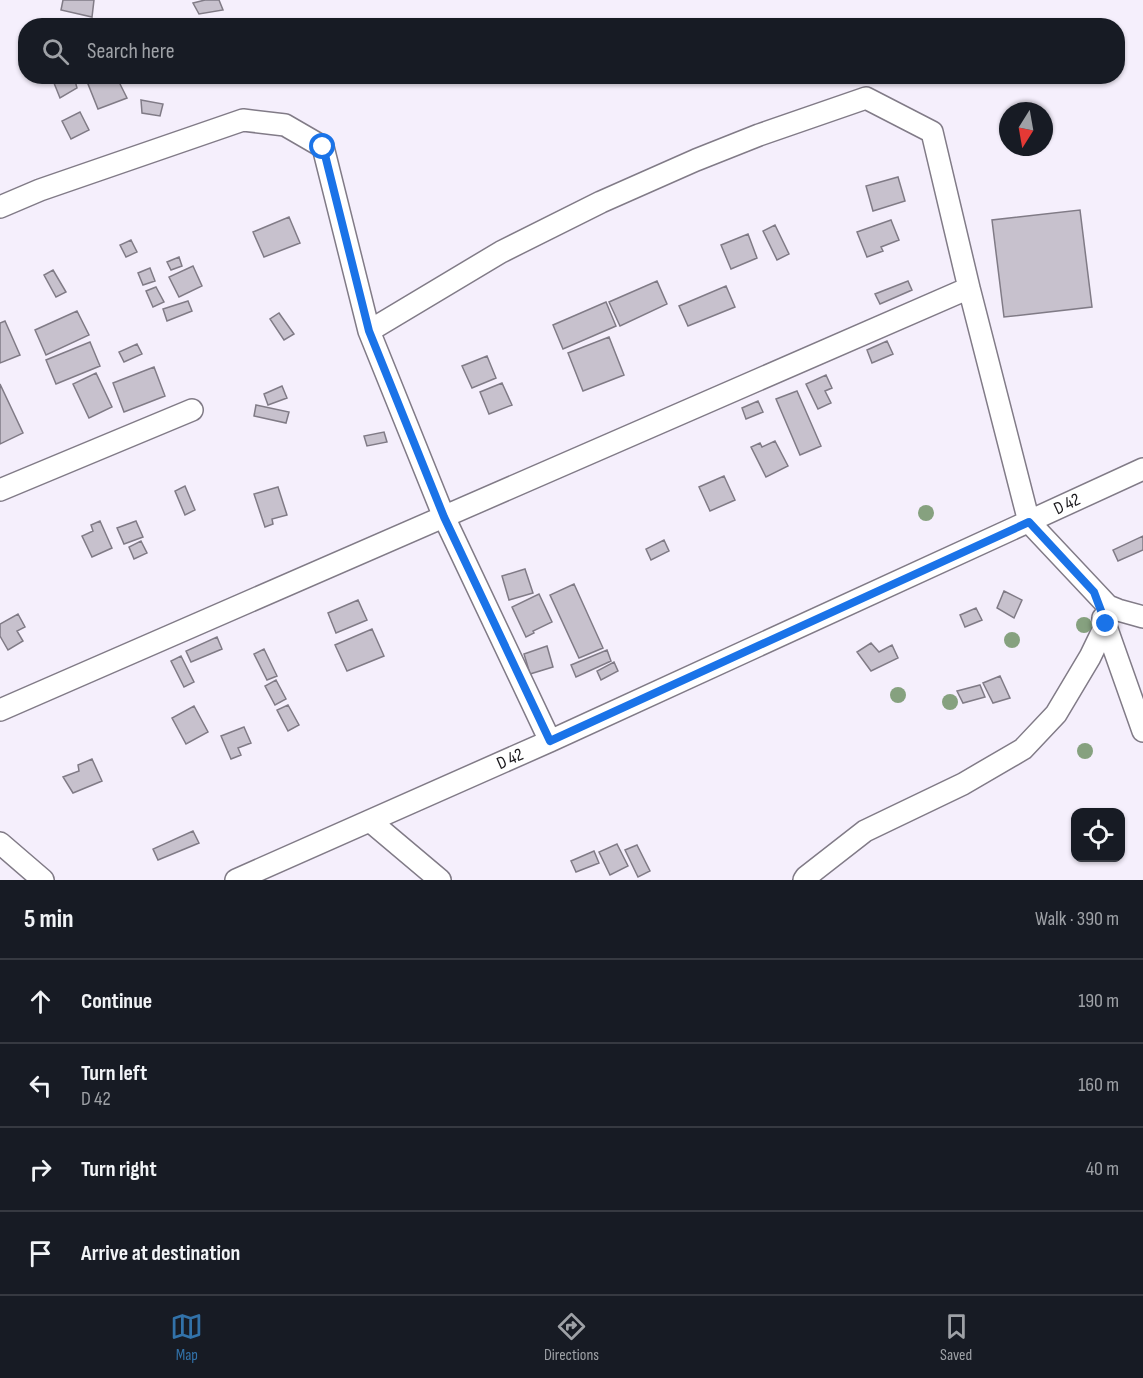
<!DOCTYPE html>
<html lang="en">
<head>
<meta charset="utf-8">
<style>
	:root { --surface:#171b24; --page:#242831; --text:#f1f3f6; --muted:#9ea1a6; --line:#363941; --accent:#3272a9 }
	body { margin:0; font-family:"Sofia Sans Condensed",sans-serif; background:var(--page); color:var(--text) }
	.controls { position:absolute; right:18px; bottom:18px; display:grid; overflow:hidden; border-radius:12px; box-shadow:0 2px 4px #0004 }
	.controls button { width:54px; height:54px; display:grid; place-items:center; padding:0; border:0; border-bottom:2px solid var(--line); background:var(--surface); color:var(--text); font:30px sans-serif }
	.compass { position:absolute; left:999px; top:102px; width:54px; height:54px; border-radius:50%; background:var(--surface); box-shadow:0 2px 4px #0004; rotate:191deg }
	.stop { position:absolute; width:18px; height:18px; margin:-14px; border:4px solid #1a73e8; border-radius:50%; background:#fff }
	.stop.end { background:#1a73e8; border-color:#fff; box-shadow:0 2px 6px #0008 }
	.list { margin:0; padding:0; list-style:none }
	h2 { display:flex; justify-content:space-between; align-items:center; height:78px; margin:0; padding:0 24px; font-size:26px }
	h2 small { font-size:20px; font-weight:400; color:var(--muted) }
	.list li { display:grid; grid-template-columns:39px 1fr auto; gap:18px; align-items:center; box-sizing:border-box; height:84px; padding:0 24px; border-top:2px solid var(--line) }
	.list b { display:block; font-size:22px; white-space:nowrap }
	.list p { margin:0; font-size:20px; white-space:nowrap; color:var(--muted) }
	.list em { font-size:20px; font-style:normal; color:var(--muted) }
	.icon { flex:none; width:33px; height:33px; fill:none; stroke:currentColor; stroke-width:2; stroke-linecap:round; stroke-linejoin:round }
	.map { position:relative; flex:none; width:1143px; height:880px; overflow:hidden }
	.search { position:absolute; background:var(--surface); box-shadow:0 2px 4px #0004; left:18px; right:18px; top:18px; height:66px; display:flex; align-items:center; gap:15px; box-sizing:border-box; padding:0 21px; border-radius:24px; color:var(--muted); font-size:22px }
	.sheet { height:414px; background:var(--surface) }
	nav { display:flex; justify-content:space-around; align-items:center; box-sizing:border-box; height:84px; border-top:2px solid var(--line); background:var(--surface); font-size:16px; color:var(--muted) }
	nav a { display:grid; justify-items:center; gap:3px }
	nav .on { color:var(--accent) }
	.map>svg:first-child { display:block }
	.building { fill:#c7c1cd; stroke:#807b86; stroke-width:1.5 }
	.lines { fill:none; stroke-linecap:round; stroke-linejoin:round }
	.minor-casing { stroke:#817b87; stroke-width:24 }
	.minor { stroke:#fff; stroke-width:21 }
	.tree { fill:#86a17f }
	.route { stroke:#1a73e8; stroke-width:8 }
	.labels { text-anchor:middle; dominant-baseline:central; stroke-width:5; stroke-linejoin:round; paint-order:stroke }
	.street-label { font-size:18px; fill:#19171b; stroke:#fff }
</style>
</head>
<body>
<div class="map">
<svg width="1143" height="880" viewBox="0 0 1143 880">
	<rect width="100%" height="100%" fill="#f5effc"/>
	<path class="building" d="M63 0H94L92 17 61 10Z
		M205 0H219L223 10 199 14 193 3Z
		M91 76H116L127 98 98 109 86 79Z
		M74 77 77 88 60 98 54 83Z
		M141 100 163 104 160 116 142 113Z
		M80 112 89 130 71 139 62 121Z
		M898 177 905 201 873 211 866 186Z
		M1080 210 1092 307 1004 317 992 220Z
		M289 217 300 243 264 257 253 232Z
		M891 220 899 240 881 247 883 251 867 257 857 232Z
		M775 225 789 254 777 260 763 231Z
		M748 234 757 258 731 269 721 245Z
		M131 240 137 252 126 257 120 245Z
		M179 257 182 266 171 270 167 262Z
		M193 266 202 286 179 297 169 277Z
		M150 268 155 281 143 285 138 273Z
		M53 270 66 292 56 297 44 275Z
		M657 281 667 304 620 326 609 302Z
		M908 281 912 290 880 304 875 294Z
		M726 286 735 307 688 326 679 306Z
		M156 287 164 302 153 307 146 291Z
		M188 301 192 311 167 321 163 309Z
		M606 302 616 326 563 349 553 325Z
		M77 311 89 335 46 355 35 330Z
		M279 313 294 334 284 340 270 319Z
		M5 321 20 355 0 363V323Z
		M609 337 624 375 583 391 568 353Z
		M887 341 893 354 872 363 867 350Z
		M90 342 100 366 56 384 46 360Z
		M137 344 142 354 124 362 119 352Z
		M487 356 496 378 472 388 462 366Z
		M154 367 165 396 124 412 113 383Z
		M96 373 112 407 89 418 73 384Z
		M826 375 832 388 825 391 831 403 818 409 806 384Z
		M502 383 512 405 489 414 480 392Z
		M0 384 23 433 0 444Z
		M282 386 287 398 268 405 264 394Z
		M797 391 821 446 800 455 776 399Z
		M758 401 763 412 746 419 742 408Z
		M256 405 289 412 286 423 254 416Z
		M384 432 387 442 367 446 364 436Z
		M775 441 788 466 766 477 751 447 760 443 762 447Z
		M724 476 735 500 710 511 699 487Z
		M185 486 195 510 185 515 175 491Z
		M278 487 287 515 272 519 273 524 265 527 254 494Z
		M100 521 112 548 92 557 82 536 93 531 91 525Z
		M136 521 143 537 124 544 117 528Z
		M1143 536V550L1118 561 1113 550Z
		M664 540 669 551 651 560 646 549Z
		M141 541 147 553 134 559 129 547Z
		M525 569 533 593 509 600 502 576Z
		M574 584 603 648 579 658 550 595Z
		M1004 591 1022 600 1014 618 997 608Z
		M539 594 552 622 533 631 534 633 526 637 512 607Z
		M358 600 367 620 336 633 328 613Z
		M976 608 982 620 965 627 960 615Z
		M18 614 25 627 17 631 23 641 8 650 0 636V624Z
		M372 629 384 656 347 671 335 645Z
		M217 637 222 649 191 662 186 651Z
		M871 643 879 652 892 645 898 658 871 671 857 652Z
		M547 646 553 667 530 674 524 654Z
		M264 649 277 676 267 680 254 654Z
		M607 650 611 661 576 677 571 665Z
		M181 656 194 682 184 687 171 661Z
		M614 662 618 671 601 680 597 671Z
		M1000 676 1010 698 993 703 983 683Z
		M276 680 286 699 275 705 265 686Z
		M980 685 985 697 963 703 957 691Z
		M288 705 299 725 288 731 277 710Z
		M194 706 208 732 186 744 172 718Z
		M244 727 251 743 238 748 241 755 231 759 221 736Z
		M92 759 102 781 73 793 63 777 79 771 78 765Z
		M193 831 199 843 158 860 153 849Z
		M617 844 628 866 610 875 599 852Z
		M637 845 650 871 638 877 625 850Z
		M594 851 599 863 576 872 571 861Z"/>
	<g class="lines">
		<defs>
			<path id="minor" d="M0 207 40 190 243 120 285 125 323 147 369 331 444 517 550 741
				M369 331 501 252 601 202 696 160 759 135 866 98 932 132 969 288 1029 522 1108 606 1118 610 1143 617
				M0 490 192 410
				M1103 618 1143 731
				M0 710 969 288
				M370 821 440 880
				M0 843 43 880
				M236 880 550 741 1143 469
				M804 880 806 877 865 831 963 784 1023 749 1056 714 1090 657 1106 624"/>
		</defs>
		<use href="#minor" class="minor-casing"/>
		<use href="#minor" class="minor"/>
	</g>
	<g class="tree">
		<circle cx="926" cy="513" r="8"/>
		<circle cx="1084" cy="625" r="8"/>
		<circle cx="1012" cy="640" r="8"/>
		<circle cx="898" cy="695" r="8"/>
		<circle cx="950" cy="702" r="8"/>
		<circle cx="1085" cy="751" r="8"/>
	</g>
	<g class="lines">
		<path class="route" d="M323 147 369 331 444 517 550 741 1029 522 1094 592 1106 624"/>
	</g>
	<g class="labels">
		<g class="street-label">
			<text transform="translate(1067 504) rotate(-25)">D 42</text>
			<text transform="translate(510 759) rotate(-24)">D 42</text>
		</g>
	</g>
</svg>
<div class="controls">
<button><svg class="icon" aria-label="locate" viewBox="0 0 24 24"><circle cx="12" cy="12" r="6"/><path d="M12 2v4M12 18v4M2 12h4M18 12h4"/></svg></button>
</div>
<svg class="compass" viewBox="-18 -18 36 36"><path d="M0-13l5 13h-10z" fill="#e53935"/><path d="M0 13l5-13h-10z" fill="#9ea1a6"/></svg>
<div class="stop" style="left:323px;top:147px"></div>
<div class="stop end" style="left:1106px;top:624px"></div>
<div class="search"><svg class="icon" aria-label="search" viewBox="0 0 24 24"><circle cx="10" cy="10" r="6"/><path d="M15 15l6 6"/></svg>Search here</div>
</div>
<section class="sheet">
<h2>5 min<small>Walk · 390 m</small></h2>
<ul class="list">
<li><svg class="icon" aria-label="ahead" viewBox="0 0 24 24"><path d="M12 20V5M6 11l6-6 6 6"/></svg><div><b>Continue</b></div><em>190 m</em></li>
<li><svg class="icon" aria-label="left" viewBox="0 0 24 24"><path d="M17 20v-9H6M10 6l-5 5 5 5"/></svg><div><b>Turn left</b><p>D 42</p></div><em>160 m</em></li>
<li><svg class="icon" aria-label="right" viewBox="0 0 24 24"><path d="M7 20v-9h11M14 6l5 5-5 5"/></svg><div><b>Turn right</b></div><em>40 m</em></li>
<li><svg class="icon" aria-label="arrive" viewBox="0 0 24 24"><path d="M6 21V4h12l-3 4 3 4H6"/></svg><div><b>Arrive at destination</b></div></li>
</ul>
</section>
<nav>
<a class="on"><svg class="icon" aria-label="map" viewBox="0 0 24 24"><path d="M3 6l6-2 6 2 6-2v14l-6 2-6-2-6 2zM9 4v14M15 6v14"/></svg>Map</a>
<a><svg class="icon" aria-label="directions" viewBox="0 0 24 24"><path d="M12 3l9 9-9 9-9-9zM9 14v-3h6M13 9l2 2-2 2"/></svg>Directions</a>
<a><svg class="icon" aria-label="saved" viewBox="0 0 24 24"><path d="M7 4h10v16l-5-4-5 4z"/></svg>Saved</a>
</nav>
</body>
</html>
